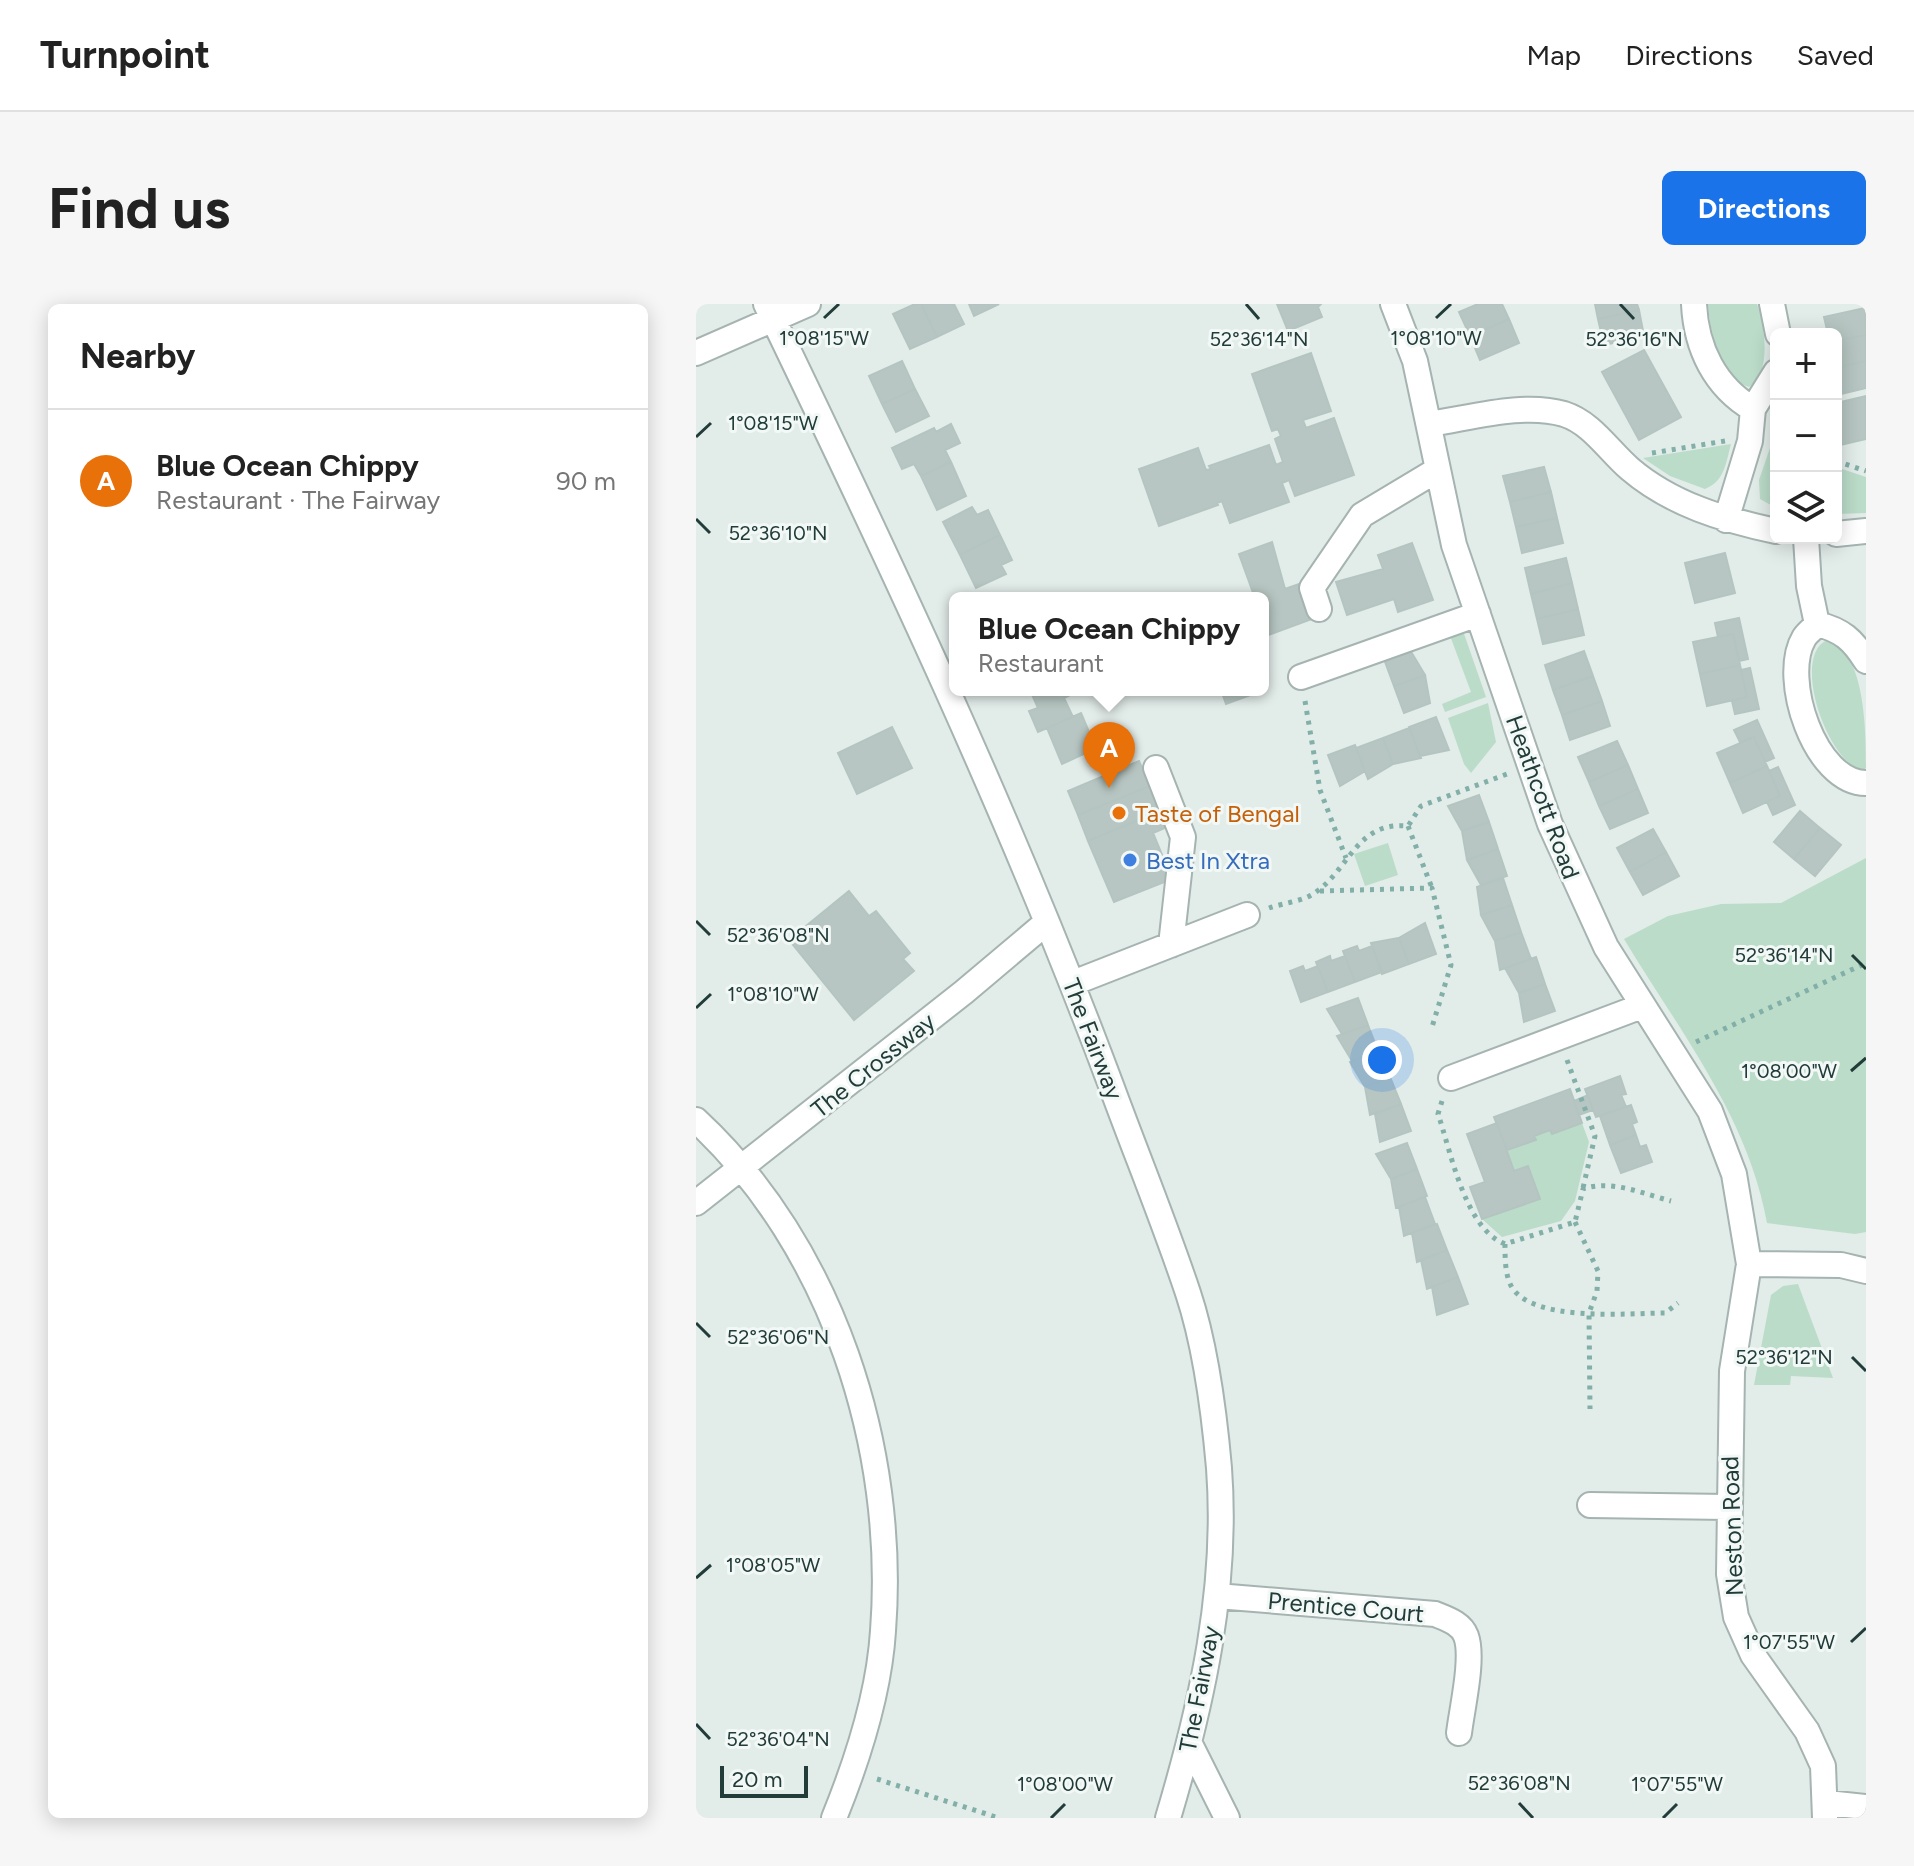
<!DOCTYPE html>
<html lang="en">
<head>
<meta charset="utf-8">
<style>
	:root { --surface:#fff; --page:#f6f6f6; --text:#222; --muted:#767676; --line:#e0e0e0; --accent:#1a73e8 }
	body { margin:0; font-family:Figtree,sans-serif; background:var(--page); color:var(--text) }
	.controls { position:absolute; right:24px; top:24px; display:grid; overflow:hidden; border-radius:12px; box-shadow:0 4px 20px #0003 }
	.controls button { width:72px; height:72px; display:grid; place-items:center; padding:0; border:0; border-bottom:2px solid var(--line); background:var(--surface); color:var(--text); font:40px sans-serif }
	.scale { position:absolute; left:24px; bottom:20px; width:88px; box-sizing:border-box; padding-left:8px; border:4px solid #223c39; border-top:0; font-size:22px; line-height:28px; white-space:nowrap; color:#223c39; -webkit-text-stroke:6px #f2f8f6; paint-order:stroke }
	.you { position:absolute; left:686px; top:756px; width:28px; height:28px; margin:-20px; border:6px solid #fff; border-radius:50%; background:#1a73e8; box-shadow:0 0 0 12px #1a73e833 }
	.badge { display:grid; place-items:center; width:52px; height:52px; border-radius:50%; background:var(--accent); color:#fff; font-size:26px; font-weight:700 }
	.pin { position:absolute; translate:-50% -66px; filter:drop-shadow(0 2px 4px #0008) }
	.pin::after { content:''; position:absolute; top:42px; width:28px; height:24px; background:inherit; clip-path:polygon(0 0,100% 0,50% 100%) }
	.popup { position:absolute; left:253px; top:288px; width:320px; height:104px; box-sizing:border-box; display:grid; place-content:center; border-radius:12px; background:var(--surface); filter:drop-shadow(0 2px 6px #0005); font-size:26px; white-space:nowrap; color:var(--muted) }
	.popup b { font-size:30px; color:var(--text) }
	.popup::after { content:''; position:absolute; left:50%; top:100%; margin-left:-16px; border:16px solid transparent; border-top-color:var(--surface) }
	.list { margin:0; padding:0; list-style:none }
	h2 { display:flex; justify-content:space-between; align-items:center; height:104px; margin:0; padding:0 32px; font-size:34px }
	h2 small { font-size:26px; font-weight:400; color:var(--muted) }
	.list li { display:grid; grid-template-columns:52px 1fr auto; gap:24px; align-items:center; box-sizing:border-box; height:144px; padding:0 32px; border-top:2px solid var(--line) }
	.list b { display:block; font-size:30px; white-space:nowrap }
	.list p { margin:0; font-size:26px; white-space:nowrap; color:var(--muted) }
	.list em { font-size:26px; font-style:normal; color:var(--muted) }
	.icon { flex:none; width:44px; height:44px; fill:none; stroke:currentColor; stroke-width:2; stroke-linecap:round; stroke-linejoin:round }
	.map { position:relative; flex:none; width:1170px; height:1514px; overflow:hidden; border-radius:12px }
	header { display:flex; align-items:center; gap:48px; box-sizing:border-box; height:112px; padding:0 40px; background:var(--surface); border-bottom:2px solid var(--line) }
	header strong { font-size:38px }
	nav { display:flex; gap:44px; margin-inline-start:auto; font-size:28px }
	.intro { display:flex; align-items:center; justify-content:space-between; box-sizing:border-box; height:192px; padding:0 48px }
	h1 { margin:0; font-size:56px }
	.button { padding:20px 36px; border-radius:12px; background:var(--accent); color:#fff; font-size:28px; font-weight:700 }
	main { display:flex; gap:48px; padding:0 48px }
	aside { flex:1; background:var(--surface); border-radius:12px; box-shadow:0 4px 20px #0003 }
	.map>svg:first-child { display:block }
	.green { fill:#bbdcc9 }
	.building { fill:#b7c6c2; stroke:#b4c5c1; stroke-width:2 }
	.lines { fill:none; stroke-linecap:round; stroke-linejoin:round }
	.minor-casing { stroke:#a5b4b1; stroke-width:28 }
	.path { stroke:#82afa8; stroke-width:5; stroke-dasharray:4 6; stroke-linecap:butt }
	.minor { stroke:#fff; stroke-width:24 }
	.ticks { fill:none; stroke:#223c39; stroke-width:3 }
	.food-dot { fill:#e8710a; stroke:#f2f8f6; stroke-width:3 }
	.shop-dot { fill:#3f7fe0; stroke:#f2f8f6; stroke-width:3 }
	.labels { text-anchor:middle; dominant-baseline:central; stroke-width:6; stroke-linejoin:round; paint-order:stroke }
	.street-label { font-size:24px; fill:#223c39; stroke:#f2f8f6 }
	.food-label { font-size:24px; fill:#c56008; stroke:#f2f8f6; text-anchor:start }
	.shop-label { font-size:24px; fill:#366cbe; stroke:#f2f8f6; text-anchor:start }
	.ticks-label { font-size:20px; text-anchor:middle; fill:#223c39; stroke:#f2f8f6; stroke-width:6; stroke-linejoin:round; paint-order:stroke }
</style>
</head>
<body>
<header>
<strong>Turnpoint</strong>
<nav><a>Map</a><a>Directions</a><a>Saved</a></nav>
</header>
<div class="intro"><h1>Find us</h1><a class="button">Directions</a></div>
<main>
<aside>
<h2>Nearby<small></small></h2>
<ul class="list">
<li><span class="badge" style="background:#e8710a">A</span><div><b>Blue Ocean Chippy</b><p>Restaurant · The Fairway</p></div><em>90 m</em></li>
</ul>
</aside>
<div class="map">
<svg width="1170" height="1514" viewBox="0 0 1170 1514">
	<rect width="100%" height="100%" fill="#e2ece9"/>
	<path class="green" d="M1012 0H1061C1069 22 1076 69 1053 83 1023 75 1014 27 1012 0Z
		M1035 140C1030 158 1029 177 1009 185L974 172 947 154Z
		M1074 144 1080 145V204L1064 195 1063 176Z
		M1140 163 1170 173V209L1140 210Z
		M766 324 790 393 749 408 746 400 775 388 753 329Z
		M1131 336C1170 346 1170 430 1170 464L1166 467C1130 456 1095 352 1131 336Z
		M792 399 800 438 775 469 768 460 752 414Z
		M692 539 702 571 669 582 658 550Z
		M1170 554V928L1159 930 1071 919C1052 812 982 725 928 635L972 612 1025 600 1085 599Z
		M886 819 893 838 879 897 865 917 806 933 786 915 844 894 832 863 818 867 811 846 839 836 838 832 854 826 856 829Z
		M1102 980 1137 1074 1095 1072 1094 1081H1058L1075 991 1087 982Z"/>
	<path class="building" d="M219 0H225L241 33 214 45 197 10Z
		M225 0H258L268 20 241 33Z
		M273 0H303L278 12Z
		M581 0H625L622 3 626 13 592 27Z
		M782 0H806L813 15 774 32 763 8Z
		M899 0H941L943 6 902 15Z
		M1169 4 1170 31 1140 37V30H1132L1128 13Z
		M943 6 948 32 908 41 902 15Z
		M813 15 823 39 784 56 774 32Z
		M1170 31V57L1140 64V37Z
		M948 46 985 113 943 136 906 68Z
		M615 49 635 107 607 116 610 124 638 114 658 171 599 192 593 176 586 179 593 198 534 219 526 197 521 199 522 201 463 222 443 165 502 144 510 166 515 165 513 162 573 141 580 161 587 158 579 135 585 132 582 125 576 127 556 70Z
		M206 57 219 85 186 100 173 72Z
		M1170 57V84L1145 90 1140 64Z
		M219 85 233 112 200 128 186 100Z
		M1170 92V135L1140 142V99Z
		M255 120 264 139 249 146 255 158 225 172 218 160 206 165 196 144 238 124 240 128Z
		M255 158 270 192 241 206 225 172Z
		M848 163 855 188 814 198 807 172Z
		M855 188 861 214 820 223 814 198Z
		M276 203 281 211 292 206 304 231 264 251 247 218Z
		M861 214 867 239 826 249 820 223Z
		M304 231 316 256 305 261 310 270 280 284 264 251Z
		M576 238 589 285 603 280 616 315 567 333V294H559L543 250Z
		M716 239 737 296 702 308 698 295 651 311 640 278 687 265 682 251Z
		M1029 249 1039 289 999 299 989 259Z
		M870 254 876 279 835 290 829 264Z
		M876 279 882 305 841 315 835 290Z
		M882 305 888 331 847 340 841 315Z
		M1043 314 1052 355 1043 357 1037 330 1022 333 1019 319Z
		M1037 330 1044 361 1004 370 997 338Z
		M714 346 729 371 698 382 688 355Z
		M888 347 897 372 857 386 849 361Z
		M1044 361 1051 393 1011 402 1004 370Z
		M1054 364 1063 405 1039 410 1036 397 1051 393 1045 366Z
		M729 371 734 399 708 409 698 382Z
		M897 372 906 397 866 411 857 386Z
		M334 386H376L378 389 368 394 377 413 342 428 333 407 342 404Z
		M525 386H562L563 388 530 400Z
		M906 397 914 422 874 436 866 411Z
		M385 409 396 435 388 439 392 448 366 460 351 424Z
		M740 413 753 446 724 452 713 423Z
		M1061 416 1078 454 1069 458 1058 433 1044 438 1038 426Z
		M196 423 216 464 161 490 142 449Z
		M713 424 725 454 697 460 687 434Z
		M1058 433 1071 462 1034 479 1021 449Z
		M687 434 697 460 672 475 660 444Z
		M921 437 932 461 893 478 882 453Z
		M659 441 669 467 644 482 632 451Z
		M443 457 454 482 382 511 372 487Z
		M932 461 942 485 903 502 893 478Z
		M1071 462 1084 492 1047 509 1034 479Z
		M1082 463 1099 501 1077 511 1071 498 1084 492 1073 467Z
		M454 482 464 507 392 537 382 511Z
		M942 485 952 509 914 525 903 502Z
		M783 491 793 518 766 527 752 502Z
		M464 507 471 523 457 529 476 575 418 598 392 537Z
		M1104 507 1124 524 1098 555 1078 538Z
		M793 518 802 545 771 556 766 527Z
		M1124 524 1145 541 1119 572 1098 555Z
		M957 525 970 548 934 568 921 544Z
		M802 545 811 572 785 581 771 556Z
		M970 548 983 572 947 591 934 568Z
		M807 574 816 601 785 611 781 583Z
		M153 587 173 612 180 607 214 649 207 655 218 667 158 716 93 636Z
		M816 601 825 628 799 637 785 611Z
		M729 619 740 650 713 660 703 634Z
		M825 628 835 655 804 666 799 637Z
		M703 634 713 660 686 670 675 639Z
		M661 642 663 647 676 642 686 668 659 678 647 647Z
		M634 652 635 657 649 652 659 678 632 688 620 658Z
		M840 653 849 680 823 689 809 664Z
		M607 662 609 667 622 662 632 688 605 698 594 667Z
		M849 680 859 707 828 718 823 689Z
		M662 694 672 721 646 730 631 705Z
		M672 721 682 747 656 757 641 732Z
		M684 746 694 773 669 783 654 758Z
		M924 772 930 790 925 791 930 803 900 813 889 785Z
		M694 773 705 800 674 811 669 783Z
		M874 785 886 819 856 830 854 826 838 832 840 836 811 846 798 813Z
		M892 791 897 806 883 811 878 797Z
		M705 800 715 827 684 838 679 810Z
		M935 801 941 818 936 820 940 831 914 841 904 812Z
		M801 819 818 867 832 862 844 895 786 915 774 883 789 878 771 830Z
		M940 831 944 843 950 841 956 858 925 869 914 841Z
		M711 839 721 865 695 875 680 850Z
		M721 865 731 892 700 904 695 875Z
		M729 893 739 920 708 932 703 903Z
		M741 920 751 946 721 958 716 929Z
		M751 946 762 973 731 985 725 956Z
		M762 973 772 1000 741 1011 736 983Z"/>
	<g class="lines">
		<defs>
			<path id="minor" d="M70 0C194 257 316 516 416 784 441 852 469 920 492 989 510 1043 518 1107 523 1164 532 1284 506 1400 472 1514
				M697 0 719 57 758 241 854 520 910 643 1014 807 1038 870 1053 960 1036 1067 1033 1270 1040 1313 1057 1351 1111 1427 1127 1462 1129 1514
				M998 0C1000 44 1019 83 1057 105
				M1076 0 1082 30
				M0 49 112 0
				M733 120C775 114 827 98 868 110 896 119 912 146 934 165 975 200 1028 216 1080 227
				M1030 216 1054 137 1057 105 1080 68
				M1140 230 1170 227
				M1110 234 1113 282 1121 320
				M623 305 616 284 666 211 741 166
				M1121 320C1117 325 1111 329 1108 334 1084 374 1119 479 1170 479
				M1121 320C1146 326 1157 336 1170 357
				M605 373 782 310
				M460 464 487 533 475 641
				M377 679 551 611
				M755 774 946 702
				M0 816C137 943 201 1144 187 1327 183 1391 162 1455 138 1514
				M0 899 268 688 351 618
				M1053 960 1145 961 1170 967
				M894 1201 1031 1203
				M521 1292 739 1310C751 1315 765 1319 770 1332 778 1354 766 1404 763 1429
				M494 1440 531 1514
				M1131 1499 1170 1503"/>
		</defs>
		<use href="#minor" class="minor-casing"/>
		<path class="path" d="M956 149 1029 137
			M1140 157 1170 167
			M609 397 624 486 650 554
			M712 522 736 584
			M624 587 736 584 755 661 736 723
			M573 604C587 599 609 597 620 588 654 564 661 517 712 522L725 502 811 470
			M1000 738 1170 659
			M871 756 899 832 887 884
			M746 797 742 810C755 848 769 925 809 940L879 918 887 885C915 875 948 890 975 897
			M879 918 902 967 901 987 893 1009 894 1105
			M809 940C809 952 809 966 813 977 827 1020 934 1009 969 1009L982 999
			M181 1475 303 1514"/>
		<use href="#minor" class="minor"/>
	</g>
	<path class="ticks" d="M550 0 563 15M924 0 938 15M128 14 143 0M740 14 755 0M0 133 15 119M0 215 14 229M0 617 14 631M1156 651 1170 665M0 704 15 690M1155 767 1170 754M0 1019 14 1033M1156 1053 1170 1067M0 1274 15 1261M1155 1338 1170 1324M0 1420 14 1435M823 1499 837 1514M355 1514 369 1500M967 1514 981 1500"/>
	<circle class="food-dot" cx="423" cy="509" r="8"/>
	<circle class="shop-dot" cx="434" cy="556" r="8"/>
	<g class="labels">
		<g class="street-label">
			<text transform="translate(847 493) rotate(70)">Heathcott Road</text>
			<text transform="translate(397 735) rotate(69)">The Fairway</text>
			<text transform="translate(177 761) rotate(-39)">The Crossway</text>
			<text transform="translate(1036 1222) rotate(-92)">Neston Road</text>
			<text transform="translate(650 1303) rotate(5)">Prentice Court</text>
			<text transform="translate(503 1385) rotate(-79)">The Fairway</text>
		</g>
		<g class="food-label">
			<text x="439" y="509">Taste of Bengal</text>
		</g>
		<g class="shop-label">
			<text x="450" y="556">Best In Xtra</text>
		</g>
	</g>
	<g class="ticks-label">
		<text x="740" y="41">1°08'10"W</text>
		<text x="128" y="41">1°08'15"W</text>
		<text x="938" y="42">52°36'16"N</text>
		<text x="563" y="42">52°36'14"N</text>
		<text x="77" y="126">1°08'15"W</text>
		<text x="82" y="236">52°36'10"N</text>
		<text x="82" y="638">52°36'08"N</text>
		<text x="1088" y="658">52°36'14"N</text>
		<text x="77" y="697">1°08'10"W</text>
		<text x="1093" y="774">1°08'00"W</text>
		<text x="82" y="1040">52°36'06"N</text>
		<text x="1088" y="1060">52°36'12"N</text>
		<text x="77" y="1268">1°08'05"W</text>
		<text x="1093" y="1345">1°07'55"W</text>
		<text x="82" y="1442">52°36'04"N</text>
		<text x="823" y="1486">52°36'08"N</text>
		<text x="369" y="1487">1°08'00"W</text>
		<text x="981" y="1487">1°07'55"W</text>
	</g>
</svg>
<div class="controls">
<button>+</button>
<button>−</button>
<button><svg class="icon" aria-label="layers" viewBox="0 0 24 24"><path d="M12 4l9 5-9 5-9-5zM3 14l9 5 9-5"/></svg></button>
</div>
<div class="scale">20 m</div>
<div class="you"></div>
<div class="pin badge" style="left:413px;top:484px;background:#e8710a">A</div>
<div class="popup"><b>Blue Ocean Chippy</b>Restaurant</div>
</div>
</main>
</body>
</html>
